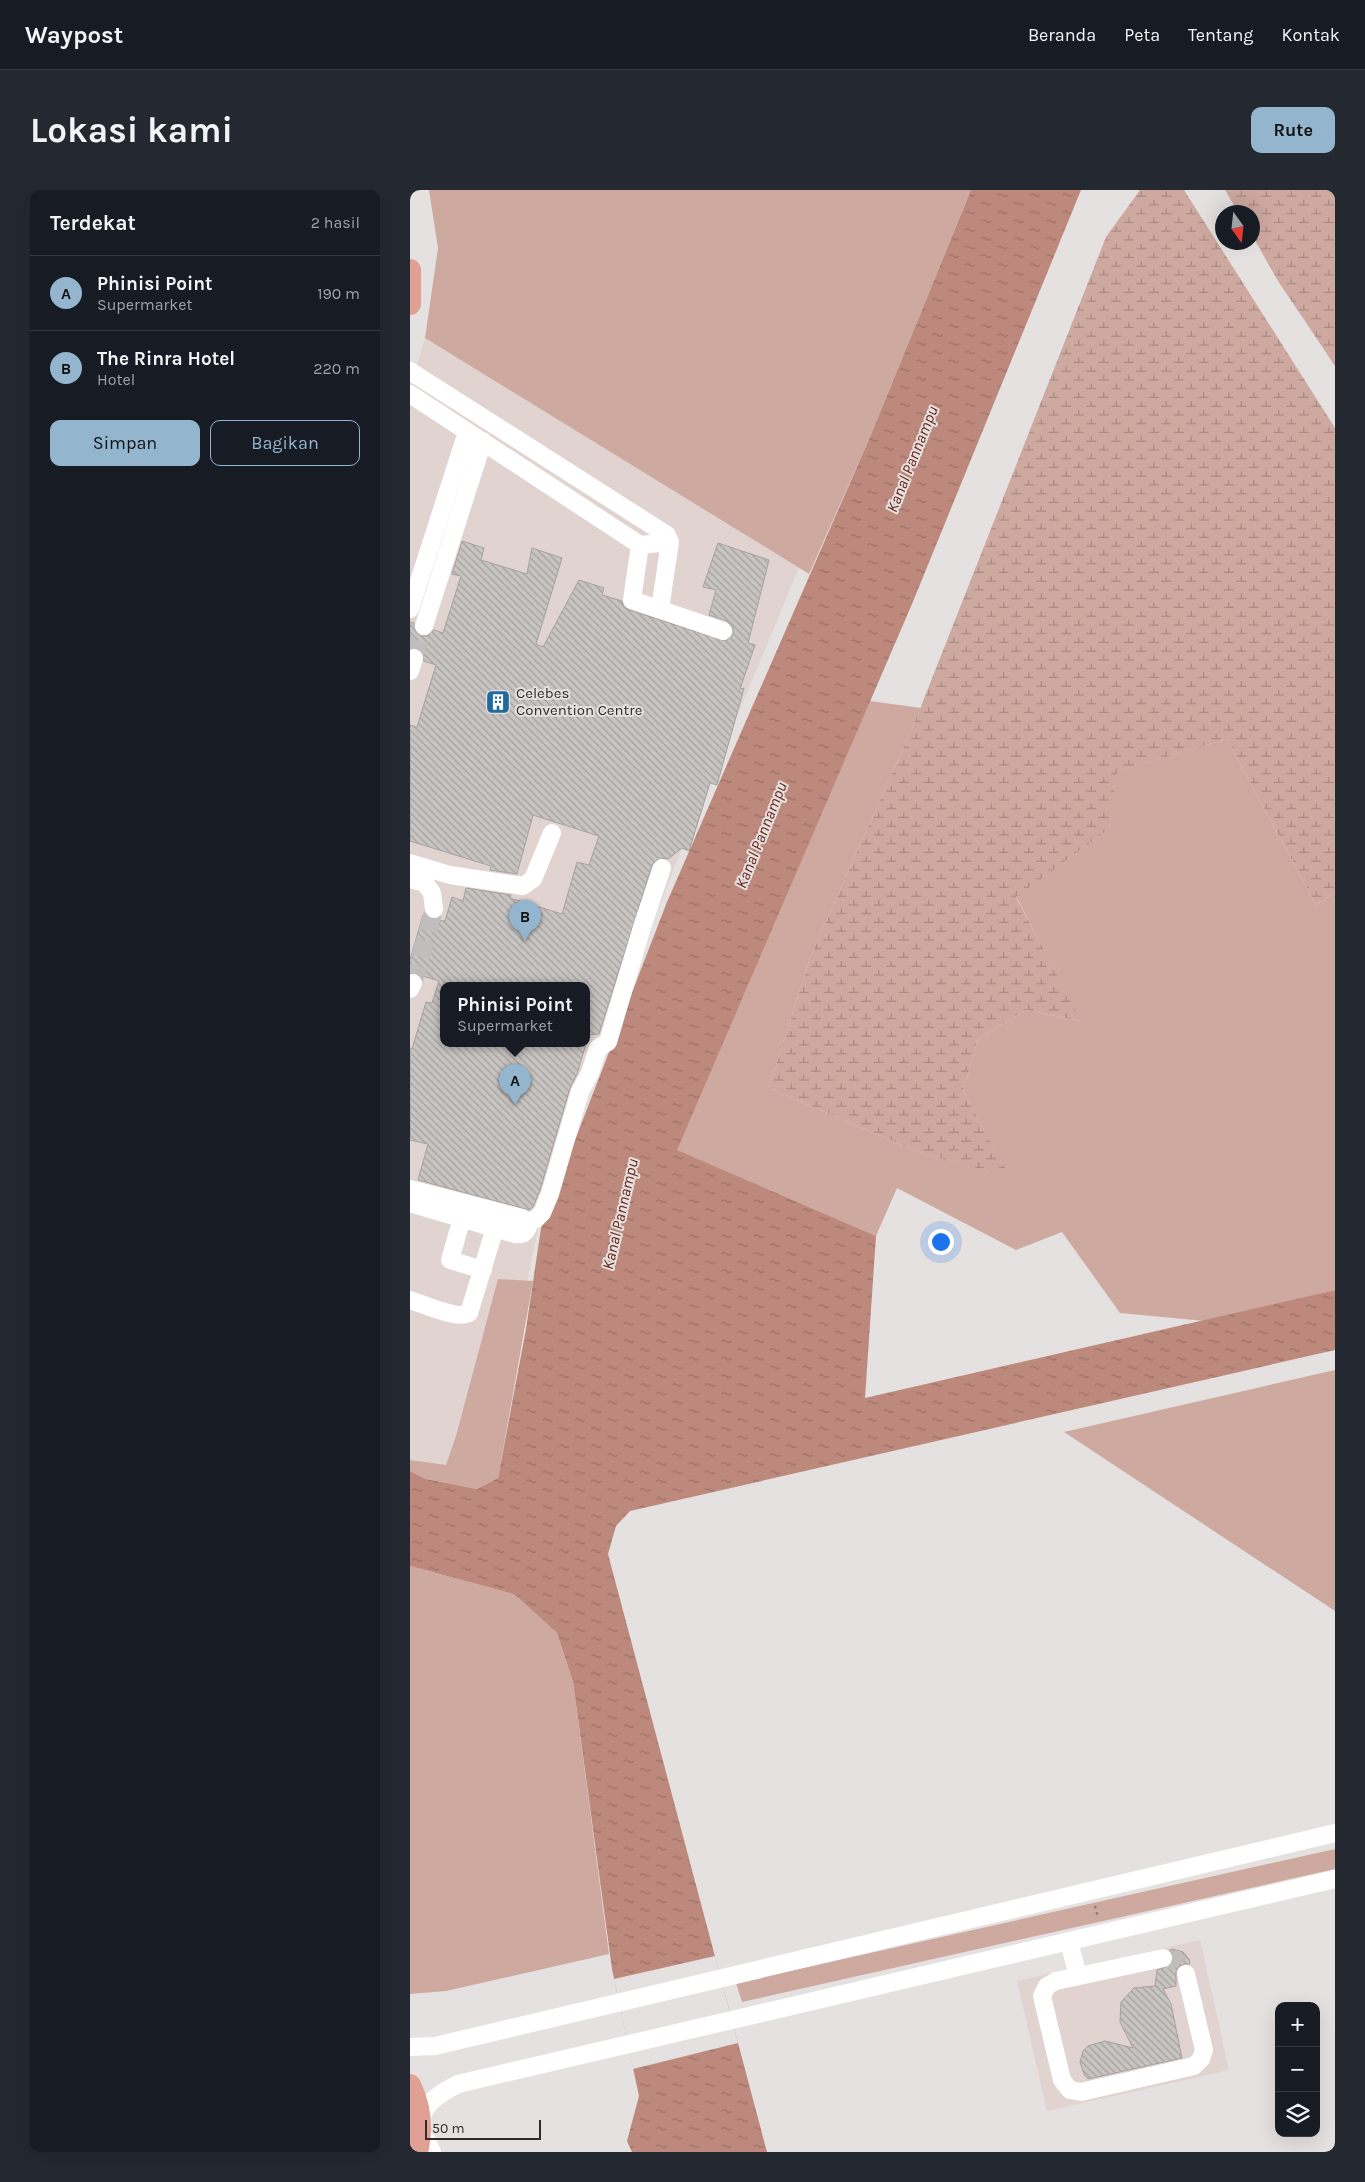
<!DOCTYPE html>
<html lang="id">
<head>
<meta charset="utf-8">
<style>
	:root { --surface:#171b24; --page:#242831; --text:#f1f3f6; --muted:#9ea1a6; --line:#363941; --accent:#93b5ce }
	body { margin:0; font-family:Karla,sans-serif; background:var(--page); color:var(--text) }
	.controls { position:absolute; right:15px; bottom:15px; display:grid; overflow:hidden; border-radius:10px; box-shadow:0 5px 20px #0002 }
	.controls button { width:45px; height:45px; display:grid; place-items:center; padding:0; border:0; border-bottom:1px solid var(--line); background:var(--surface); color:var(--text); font:25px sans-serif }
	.compass { position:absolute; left:805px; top:15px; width:45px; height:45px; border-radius:50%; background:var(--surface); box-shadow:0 5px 20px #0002; rotate:165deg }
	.scale { position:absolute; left:15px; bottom:12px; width:116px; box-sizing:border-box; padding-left:5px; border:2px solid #2e2d2c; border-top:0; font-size:14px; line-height:18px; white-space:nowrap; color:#2e2d2c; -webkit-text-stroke:4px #e5e1e0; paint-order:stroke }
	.you { position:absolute; left:530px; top:1051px; width:18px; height:18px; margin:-12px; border:4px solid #fff; border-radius:50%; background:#1a73e8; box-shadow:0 0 0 8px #1a73e833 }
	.badge { display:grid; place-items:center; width:32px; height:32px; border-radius:50%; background:var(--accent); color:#111; font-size:16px; font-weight:700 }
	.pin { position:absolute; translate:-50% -41px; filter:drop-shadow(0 1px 2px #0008) }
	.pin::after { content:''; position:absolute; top:26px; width:18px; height:15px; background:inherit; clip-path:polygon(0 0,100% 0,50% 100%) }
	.popup { position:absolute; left:30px; top:792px; width:150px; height:65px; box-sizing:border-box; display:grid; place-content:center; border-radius:10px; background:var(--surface); filter:drop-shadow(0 1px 4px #0005); font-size:16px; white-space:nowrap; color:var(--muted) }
	.popup b { font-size:19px; color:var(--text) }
	.popup::after { content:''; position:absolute; left:50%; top:100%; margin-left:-10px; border:10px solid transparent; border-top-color:var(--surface) }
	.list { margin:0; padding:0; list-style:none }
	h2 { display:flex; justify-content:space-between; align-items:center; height:65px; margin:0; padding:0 20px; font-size:21px }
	h2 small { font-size:16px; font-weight:400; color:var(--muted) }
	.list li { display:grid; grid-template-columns:32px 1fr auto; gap:15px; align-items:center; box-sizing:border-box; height:75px; padding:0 20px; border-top:1px solid var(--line) }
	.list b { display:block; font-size:19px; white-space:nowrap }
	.list p { margin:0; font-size:16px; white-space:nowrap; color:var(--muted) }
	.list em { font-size:16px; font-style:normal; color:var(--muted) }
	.actions { display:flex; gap:10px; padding:15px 20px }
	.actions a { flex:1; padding:11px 0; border:1px solid var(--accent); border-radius:10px; text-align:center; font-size:18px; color:var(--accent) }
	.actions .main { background:var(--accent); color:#111 }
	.icon { flex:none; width:28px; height:28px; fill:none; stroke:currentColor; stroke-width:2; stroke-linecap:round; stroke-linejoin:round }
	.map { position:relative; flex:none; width:925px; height:1962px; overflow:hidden; border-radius:10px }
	header { display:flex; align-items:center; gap:30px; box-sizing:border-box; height:70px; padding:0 25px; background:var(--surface); border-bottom:1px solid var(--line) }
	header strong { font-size:24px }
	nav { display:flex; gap:28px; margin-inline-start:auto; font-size:18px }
	.intro { display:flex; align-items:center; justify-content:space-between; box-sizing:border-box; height:120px; padding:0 30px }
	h1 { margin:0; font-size:35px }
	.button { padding:12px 22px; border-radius:10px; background:var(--accent); color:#111; font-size:18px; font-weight:700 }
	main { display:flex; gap:30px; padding:0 30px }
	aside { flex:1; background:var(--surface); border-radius:10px; box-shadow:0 5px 20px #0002 }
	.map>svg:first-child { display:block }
	.built { fill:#e0d3d0; fill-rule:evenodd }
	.grass { fill:#cea9a0 }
	.wetland { fill:url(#wetland-marsh) }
	.water { fill:url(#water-ripples) }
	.pier { fill:#e5e1e0 }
	.building { fill:url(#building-back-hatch); stroke:#a6a1a0 }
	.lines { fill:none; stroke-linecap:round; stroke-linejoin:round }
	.minor-tunnel { stroke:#c0bdbc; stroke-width:18; stroke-dasharray:18 9; stroke-linecap:butt }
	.path { stroke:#817f7e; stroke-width:2.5; stroke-dasharray:2.5 4; stroke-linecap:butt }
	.minor { stroke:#fff; stroke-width:18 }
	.major { stroke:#e0a194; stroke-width:22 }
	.labels { text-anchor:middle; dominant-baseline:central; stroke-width:4; stroke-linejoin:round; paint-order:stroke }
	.poi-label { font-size:15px; fill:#2e2d2c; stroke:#e5e1e0; text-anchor:start }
	.water-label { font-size:16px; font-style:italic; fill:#6a281a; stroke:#e5e1e0 }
</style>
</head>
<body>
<header>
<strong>Waypost</strong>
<nav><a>Beranda</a><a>Peta</a><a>Tentang</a><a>Kontak</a></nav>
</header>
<div class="intro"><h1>Lokasi kami</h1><a class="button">Rute</a></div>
<main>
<aside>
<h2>Terdekat<small>2 hasil</small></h2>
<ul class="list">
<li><span class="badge">A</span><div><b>Phinisi Point</b><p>Supermarket</p></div><em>190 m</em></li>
<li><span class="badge">B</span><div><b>The Rinra Hotel</b><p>Hotel</p></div><em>220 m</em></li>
</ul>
<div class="actions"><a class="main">Simpan</a><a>Bagikan</a></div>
</aside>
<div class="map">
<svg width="925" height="1962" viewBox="0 0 925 1962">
	<defs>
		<pattern id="wetland-marsh" width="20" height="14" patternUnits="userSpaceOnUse" patternTransform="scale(1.25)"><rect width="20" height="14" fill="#cea9a0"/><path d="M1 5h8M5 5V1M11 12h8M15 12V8" fill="none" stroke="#a88a83"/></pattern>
		<pattern id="water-ripples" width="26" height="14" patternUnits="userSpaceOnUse" patternTransform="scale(1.25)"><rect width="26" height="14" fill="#bd897c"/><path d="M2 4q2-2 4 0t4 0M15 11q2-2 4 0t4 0" fill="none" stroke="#9a7066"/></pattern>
		<pattern id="building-back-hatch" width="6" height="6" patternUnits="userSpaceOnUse" patternTransform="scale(1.25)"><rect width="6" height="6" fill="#c8c4c2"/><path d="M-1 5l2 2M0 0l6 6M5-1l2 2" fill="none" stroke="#a3a09e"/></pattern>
	</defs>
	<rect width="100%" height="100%" fill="#e5e1e0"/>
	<path class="built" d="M15 148 389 378 264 678 132 1019 78 1281 0 1277V199ZM34 796H176V854H34Z
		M790 1750 819 1880 637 1921 607 1791Z"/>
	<path class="grass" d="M19 0H561L460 247 399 384 15 148 28 58Z
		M460 511 511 518 400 768 359 898 506 961 599 986 553 901 568 849 616 820 670 831 606 706 699 639 706 581 817 549 906 715 925 702V1100L795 1131 710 1123 652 1042 606 1060 487 998 466 1046 266 960Z
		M88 1089 123 1091 88 1288 67 1299 16 1289 0 1281V1270L36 1275 46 1246Z
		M925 1180V1421L654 1242Z
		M0 1376 104 1404 147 1443 163 1492 199 1764 36 1801 0 1804Z
		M925 1659V1679L332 1812 326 1793Z"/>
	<path class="wetland" d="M730 0H774L925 238V702L906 715 817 549 707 581 699 639 606 707 671 831 616 820 568 849 553 901 600 987 506 961 359 898 400 768 506 529 696 47Z
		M815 0H925V176L868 91 843 47 842 22H828Z"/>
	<path class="water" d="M561 0H671L502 414 267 960 466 1046 455 1208 925 1100V1160L220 1321 206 1336 198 1364 357 1962H222L217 1951 229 1906 202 1779 163 1492 147 1443 104 1404 0 1376V1281L16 1289 67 1299 88 1288 116 1139 131 1038 257 712 460 247Z"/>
	<path class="pier" d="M305 1766 328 1853 223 1879 204 1789Z"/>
	<path class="building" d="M52 351 74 358 71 370 117 384 122 358 152 368 126 454 133 457 169 390 194 398 192 405 212 411 214 417 219 420 316 451 323 445V438L317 431 299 425 306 400 293 397 308 353 359 370 338 453 345 455 330 499 334 498 307 595 300 593 279 661 272 658 258 669 249 668 242 675 189 844 176 845V796H48L34 792V854H176L167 884 160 898 130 1000 123 1017 119 1020 8 990 18 954 0 950V858L2 859 16 812 22 813 29 791 0 782V770L13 725 20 729 35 731 42 707 53 711 56 698 101 705 100 708 152 724 167 672 179 675 189 646 123 625 107 684 80 680 81 676 0 651V535L7 537 26 475 14 471 11 460 7 458H0V432L4 433V439L10 446H17L24 440 33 443 51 386 42 384Z
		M763 1759 773 1762 779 1769 780 1774H774L768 1777 766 1781V1796L753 1799 761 1814 772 1868 678 1889 674 1884 670 1872 673 1861 678 1856 695 1851 723 1858 710 1832 711 1812 724 1798 745 1796 747 1780 760 1776 763 1766 760 1760Z"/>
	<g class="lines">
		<path class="minor-tunnel" d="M4 468 14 436
			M3 793 24 719
			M753 1768 767 1771 776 1784"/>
		<path class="path" d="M685 1716 688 1727"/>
		<path class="minor" d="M0 181 257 345 260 352 250 419
			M0 204 230 355 260 352
			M230 355 222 410 313 441
			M0 419 57 242
			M14 436 73 251
			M0 481 4 468
			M0 673 40 685 113 696 123 689 142 643
			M0 689 15 693 22 703 24 719
			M0 799 3 793
			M0 999 112 1028 118 1037C115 1044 112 1045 105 1044L0 1013
			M52 1028 40 1070 73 1080
			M117 1032 126 1029 132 1023 140 1004 170 901 180 883 188 858 198 852 232 737 252 678
			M0 1110C13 1114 48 1130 59 1123L85 1038
			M659 1752 668 1786
			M753 1768 646 1791 637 1796 632 1806 652 1890 660 1900 671 1902 784 1876 791 1869 794 1860 776 1784
			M0 1857 25 1856 925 1643
			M22 1962C2 1925 13 1912 48 1894L925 1689"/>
		<path class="major" d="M0 80V114
			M0 1895C10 1916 13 1939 7 1962"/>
	</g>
	<defs>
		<symbol id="building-square" viewBox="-11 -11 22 22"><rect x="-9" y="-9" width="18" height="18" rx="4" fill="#206a9d" stroke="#e5e1e0"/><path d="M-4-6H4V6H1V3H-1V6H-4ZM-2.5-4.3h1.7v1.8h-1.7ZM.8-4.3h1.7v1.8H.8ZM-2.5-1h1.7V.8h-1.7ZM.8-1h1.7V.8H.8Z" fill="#fff"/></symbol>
	</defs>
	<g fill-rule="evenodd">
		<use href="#building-square" x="74" y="498" width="28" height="28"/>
	</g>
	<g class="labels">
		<g class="poi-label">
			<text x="106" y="503">Celebes<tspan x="106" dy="17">Convention Centre</tspan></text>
		</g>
		<g class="water-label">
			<text transform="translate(502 269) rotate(-68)">Kanal Pannampu</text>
			<text transform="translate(351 645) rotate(-68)">Kanal Pannampu</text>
			<text transform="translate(210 1024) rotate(-77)">Kanal Pannampu</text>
		</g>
	</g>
</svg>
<div class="controls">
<button>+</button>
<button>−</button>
<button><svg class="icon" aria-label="layers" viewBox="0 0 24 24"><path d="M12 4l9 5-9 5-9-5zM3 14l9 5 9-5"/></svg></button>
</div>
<svg class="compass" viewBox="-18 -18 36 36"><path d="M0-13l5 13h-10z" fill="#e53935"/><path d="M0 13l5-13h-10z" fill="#9ea1a6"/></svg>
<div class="scale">50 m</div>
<div class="you"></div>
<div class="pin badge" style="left:105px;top:915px">A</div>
<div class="popup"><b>Phinisi Point</b>Supermarket</div>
<div class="pin badge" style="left:115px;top:751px">B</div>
</div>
</main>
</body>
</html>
